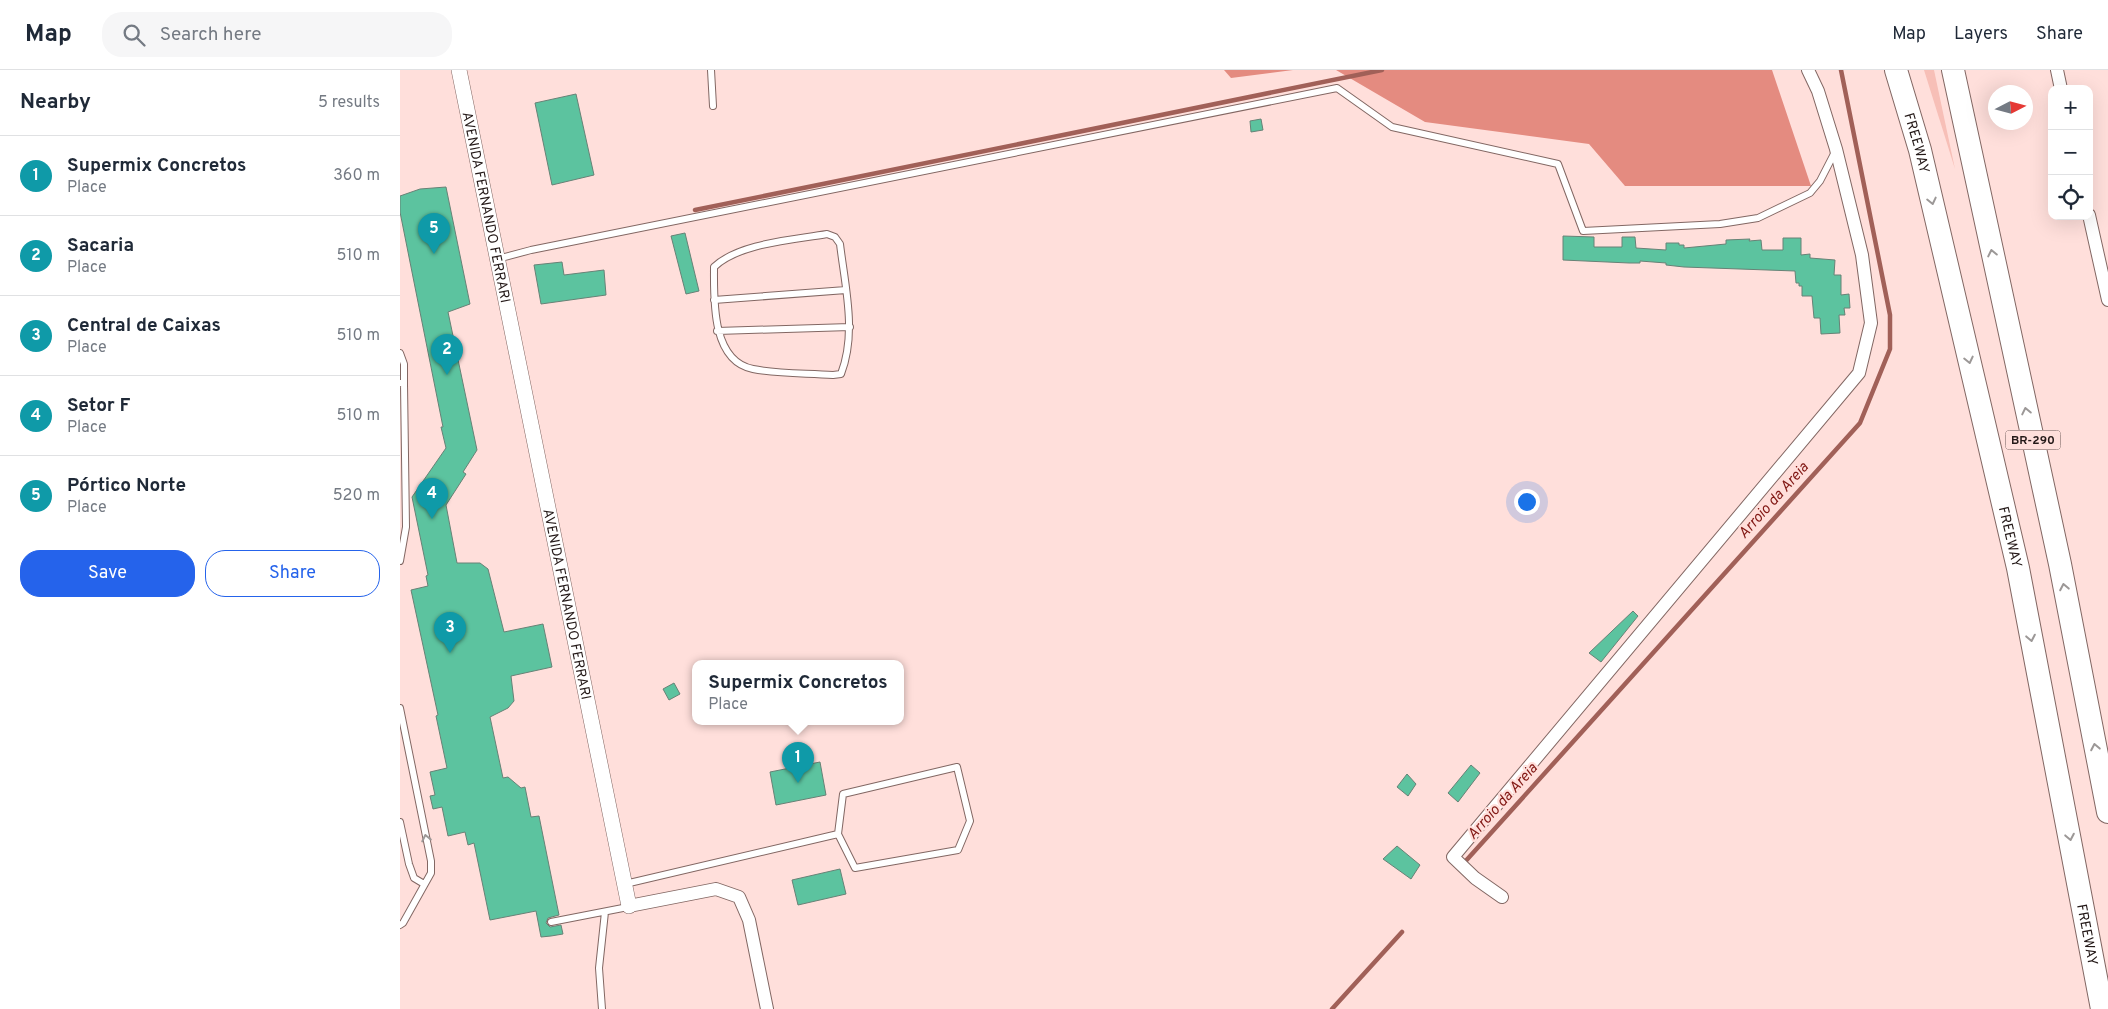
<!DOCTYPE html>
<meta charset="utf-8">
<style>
:root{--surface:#fff;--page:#f6f6f7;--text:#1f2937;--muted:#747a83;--line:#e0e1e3;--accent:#2563eb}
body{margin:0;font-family:Overpass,sans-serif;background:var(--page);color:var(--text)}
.controls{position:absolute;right:15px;top:15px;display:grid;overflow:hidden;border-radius:10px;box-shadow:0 5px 20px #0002}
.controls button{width:45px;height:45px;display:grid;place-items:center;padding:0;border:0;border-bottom:1px solid var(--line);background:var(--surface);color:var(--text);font:25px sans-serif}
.compass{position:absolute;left:1588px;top:15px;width:45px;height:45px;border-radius:50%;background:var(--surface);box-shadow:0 5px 20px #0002;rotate:84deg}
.you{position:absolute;left:1126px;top:431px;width:18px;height:18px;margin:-12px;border:4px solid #fff;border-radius:50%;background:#1a73e8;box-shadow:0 0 0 8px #1a73e833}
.badge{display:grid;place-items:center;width:32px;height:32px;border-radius:50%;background:var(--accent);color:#fff;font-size:16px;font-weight:700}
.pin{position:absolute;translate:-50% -41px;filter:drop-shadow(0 1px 2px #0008)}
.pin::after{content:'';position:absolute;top:26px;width:18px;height:15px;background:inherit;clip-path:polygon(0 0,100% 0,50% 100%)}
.popup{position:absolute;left:292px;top:590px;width:212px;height:65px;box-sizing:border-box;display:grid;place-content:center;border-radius:10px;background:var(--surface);filter:drop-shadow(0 1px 4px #0005);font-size:16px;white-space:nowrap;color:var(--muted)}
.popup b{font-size:19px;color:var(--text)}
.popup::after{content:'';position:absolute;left:50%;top:100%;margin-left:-10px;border:10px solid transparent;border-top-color:var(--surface)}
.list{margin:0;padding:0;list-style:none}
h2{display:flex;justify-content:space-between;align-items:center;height:65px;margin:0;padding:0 20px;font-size:21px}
h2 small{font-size:16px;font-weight:400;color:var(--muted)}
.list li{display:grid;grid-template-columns:32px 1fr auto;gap:15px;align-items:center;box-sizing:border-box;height:80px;padding:0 20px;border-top:1px solid var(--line)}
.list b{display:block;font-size:19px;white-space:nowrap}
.list p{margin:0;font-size:16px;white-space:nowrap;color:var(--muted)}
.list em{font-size:16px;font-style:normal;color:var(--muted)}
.actions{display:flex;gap:10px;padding:15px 20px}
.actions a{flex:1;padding:11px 0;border:1px solid var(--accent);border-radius:20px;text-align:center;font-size:18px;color:var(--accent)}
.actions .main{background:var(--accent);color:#fff}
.icon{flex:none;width:28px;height:28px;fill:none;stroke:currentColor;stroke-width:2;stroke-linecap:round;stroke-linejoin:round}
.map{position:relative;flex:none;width:1708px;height:939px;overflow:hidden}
header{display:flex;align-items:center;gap:30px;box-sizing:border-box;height:70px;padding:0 25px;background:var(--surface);border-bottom:1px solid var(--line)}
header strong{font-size:24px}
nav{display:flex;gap:28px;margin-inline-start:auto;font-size:18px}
.search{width:350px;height:45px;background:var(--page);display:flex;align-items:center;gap:12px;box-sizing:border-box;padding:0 18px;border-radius:20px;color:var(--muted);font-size:19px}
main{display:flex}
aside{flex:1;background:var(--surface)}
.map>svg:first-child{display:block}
</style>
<header>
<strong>Map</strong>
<div class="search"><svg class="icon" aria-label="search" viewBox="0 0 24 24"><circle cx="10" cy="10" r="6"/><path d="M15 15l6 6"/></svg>Search here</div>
<nav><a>Map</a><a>Layers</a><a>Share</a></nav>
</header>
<main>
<aside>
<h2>Nearby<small>5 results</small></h2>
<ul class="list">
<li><span class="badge" style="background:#0f9aa8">1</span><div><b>Supermix Concretos</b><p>Place</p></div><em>360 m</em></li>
<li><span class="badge" style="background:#0f9aa8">2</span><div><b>Sacaria</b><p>Place</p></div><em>510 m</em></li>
<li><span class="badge" style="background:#0f9aa8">3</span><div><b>Central de Caixas</b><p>Place</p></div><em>510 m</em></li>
<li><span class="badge" style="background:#0f9aa8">4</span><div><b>Setor F</b><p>Place</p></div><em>510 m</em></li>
<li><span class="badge" style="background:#0f9aa8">5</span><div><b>Pórtico Norte</b><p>Place</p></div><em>520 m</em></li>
</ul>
<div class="actions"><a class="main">Save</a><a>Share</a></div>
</aside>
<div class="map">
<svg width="1708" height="939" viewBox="0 0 1708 939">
<rect width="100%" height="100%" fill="#ffdfdb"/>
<path fill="#f7bfb7" d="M 1524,0 L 1534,0 L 1555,99 Z"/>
<path fill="#e48b80" d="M 824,0 L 893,0 L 831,8 Z
M 936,0 L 1372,0 L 1411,116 L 1225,116 L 1189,74 L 1025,52 Z"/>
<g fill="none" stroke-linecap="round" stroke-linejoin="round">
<path stroke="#a16058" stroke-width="4.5" d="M 295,140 L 982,0
M 1063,794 L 1460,353 L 1490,279 L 1490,245 L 1441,0
M 932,939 L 1002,862"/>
</g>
<path fill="#5cc39f" stroke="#678276" d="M 176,24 L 194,105 L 152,115 L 135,33 Z
M 861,49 L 863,60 L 851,62 L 850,51 Z
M 46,117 L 70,234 L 48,242 L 77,380 L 63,402 L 66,404 L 46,435 L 57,493 L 80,493 L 88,499 L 104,562 L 143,554 L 152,597 L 111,606 L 114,631 L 108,638 L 90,647 L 103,708 L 108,707 L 121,718 L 125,717 L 131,747 L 139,746 L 159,845 L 148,848 L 146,853 L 150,857 L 161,855 L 163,864 L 151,866 L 141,867 L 136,841 L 90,850 L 74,773 L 68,775 L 65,762 L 48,766 L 42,737 L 33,739 L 30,726 L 35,725 L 30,702 L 47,698 L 36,646 L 38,645 L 11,520 L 28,516 L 26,506 L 28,505 L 12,427 L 46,378 L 41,357 L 43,357 L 0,142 L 0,126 L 20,119 Z
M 285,163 L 299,221 L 286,224 L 271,166 Z
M 1163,166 L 1194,167 L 1194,177 L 1222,177 L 1222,167 L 1235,167 L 1236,178 L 1266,180 L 1266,173 L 1279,173 L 1279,175 L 1284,175 L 1284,178 L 1326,174 L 1326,170 L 1350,169 L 1349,171 L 1361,170 L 1362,180 L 1383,180 L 1383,168 L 1401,168 L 1401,185 L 1410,184 L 1410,188 L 1435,190 L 1434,205 L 1441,205 L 1441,225 L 1449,224 L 1450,238 L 1444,238 L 1445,245 L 1439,245 L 1440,263 L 1421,264 L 1420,248 L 1414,248 L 1412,226 L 1402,226 L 1402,216 L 1399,216 L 1399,213 L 1396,213 L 1395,201 L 1284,197 L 1266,195 L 1266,193 L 1240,191 L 1240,193 L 1229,193 L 1163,190 Z
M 162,192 L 164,205 L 204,200 L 206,225 L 141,234 L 134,195 Z
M 1233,541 L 1238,546 L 1201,592 L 1189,583 Z
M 274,613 L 280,624 L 269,630 L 263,619 Z
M 420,692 L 426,725 L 376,735 L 370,702 Z
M 1071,695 L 1080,703 L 1058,732 L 1048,723 Z
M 1007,704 L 1016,714 L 1008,726 L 997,717 Z
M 997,776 L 1020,795 L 1011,809 L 983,789 Z
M 440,799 L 446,824 L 398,835 L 392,810 Z"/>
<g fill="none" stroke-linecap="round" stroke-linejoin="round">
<g stroke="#826763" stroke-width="8">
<path id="service" d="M 311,0 L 313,36
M 427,164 L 435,167 L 440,174 C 445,216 457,263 441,304 L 433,305 C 407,303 378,304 353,299 C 311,291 314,228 314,197 C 339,173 393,170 427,164 Z
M 97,189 L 131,180 L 937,18 L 992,57 L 1158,94 L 1183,161 L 1320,154 L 1358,148 L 1410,123 L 1420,111 L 1436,80
M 314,230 L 446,220
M 317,261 L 450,257
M 0,283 L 4,294 L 4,314
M 0,313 L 4,314 L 6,457 L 0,491
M 0,638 L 31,791 L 31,803 L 3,853 L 0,855
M 557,697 L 570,751 L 558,780 L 455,798 L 438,764 L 443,724 Z
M 0,752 L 9,794 L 14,808 L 24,814
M 225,814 L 438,764
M 151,852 L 228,837
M 202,939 L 199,898 L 205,842"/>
</g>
<g stroke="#826763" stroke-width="14">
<path id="minor" d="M 1657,0 L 1661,19
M 1689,145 L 1708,230
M 1102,827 L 1075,808 L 1053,787 L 1459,303 L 1471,253 L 1462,185 L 1436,79 L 1418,21 L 1408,0
M 229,836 L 316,819 L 339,827 L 349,850 L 367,939"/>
</g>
<g stroke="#826763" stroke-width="16">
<g id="tertiary">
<path id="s1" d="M 59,0 L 229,836"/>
</g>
</g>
<g stroke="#826763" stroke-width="24">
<g id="motorway">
<path id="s2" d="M 1496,0 L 1520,80 L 1618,498 L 1702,939"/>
<path d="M 1553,0 L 1660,494 L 1708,742"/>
</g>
</g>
<use href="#service" stroke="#fff" stroke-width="6"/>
<use href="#minor" stroke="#fff" stroke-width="12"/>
<use href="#tertiary" stroke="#fff" stroke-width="15"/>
<use href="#motorway" stroke="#fff" stroke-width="22"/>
</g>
<defs><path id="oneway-chevron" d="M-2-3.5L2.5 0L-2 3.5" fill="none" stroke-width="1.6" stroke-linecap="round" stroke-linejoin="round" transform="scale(1.25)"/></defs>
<g stroke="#9c9897">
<use href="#oneway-chevron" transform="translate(1532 131) rotate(77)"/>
<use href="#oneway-chevron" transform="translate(1592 183) rotate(-102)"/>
<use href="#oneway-chevron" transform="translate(1569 290) rotate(77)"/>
<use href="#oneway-chevron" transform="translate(1626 341) rotate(-102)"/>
<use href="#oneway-chevron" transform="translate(1664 517) rotate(-101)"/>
<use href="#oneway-chevron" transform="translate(1631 568) rotate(79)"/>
<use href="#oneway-chevron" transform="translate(1695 677) rotate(-101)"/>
<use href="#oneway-chevron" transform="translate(1670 767) rotate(79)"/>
<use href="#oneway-chevron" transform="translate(26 768) rotate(-102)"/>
</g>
<g text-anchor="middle" stroke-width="4.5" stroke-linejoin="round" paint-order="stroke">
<rect fill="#ffdfdb" stroke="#665452" stroke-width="1" x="1605.5" y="360.5" width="55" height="19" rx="4"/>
<g font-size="12" font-weight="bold" fill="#241918">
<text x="1633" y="374">BR-290</text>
</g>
<g font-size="14" fill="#241918" stroke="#ffdfdb">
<text dy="5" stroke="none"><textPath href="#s2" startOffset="76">FREEWAY</textPath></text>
<text dy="5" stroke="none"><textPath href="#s1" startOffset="140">AVENIDA FERNANDO FERRARI</textPath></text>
<text dy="5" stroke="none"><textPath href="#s2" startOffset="481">FREEWAY</textPath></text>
<text dy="5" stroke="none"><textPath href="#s1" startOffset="545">AVENIDA FERNANDO FERRARI</textPath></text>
<text dy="5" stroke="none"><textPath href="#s2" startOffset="886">FREEWAY</textPath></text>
</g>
<g font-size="15" font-style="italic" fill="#821915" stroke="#ffdfdb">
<text transform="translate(1373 430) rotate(-48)" y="5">Arroio da Areia</text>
<text transform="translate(1102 731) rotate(-48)" y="5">Arroio da Areia</text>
</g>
</g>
</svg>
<div class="controls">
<button>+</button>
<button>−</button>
<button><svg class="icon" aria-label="locate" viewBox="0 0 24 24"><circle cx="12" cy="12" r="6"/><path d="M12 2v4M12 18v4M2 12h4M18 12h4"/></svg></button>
</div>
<svg class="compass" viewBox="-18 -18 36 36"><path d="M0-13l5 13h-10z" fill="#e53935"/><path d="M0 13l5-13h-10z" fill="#747a83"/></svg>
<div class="you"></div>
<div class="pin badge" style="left:398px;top:713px;background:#0f9aa8">1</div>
<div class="popup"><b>Supermix Concretos</b>Place</div>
<div class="pin badge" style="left:47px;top:305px;background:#0f9aa8">2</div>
<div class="pin badge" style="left:50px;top:583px;background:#0f9aa8">3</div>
<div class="pin badge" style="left:32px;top:449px;background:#0f9aa8">4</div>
<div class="pin badge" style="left:34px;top:184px;background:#0f9aa8">5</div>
</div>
</main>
